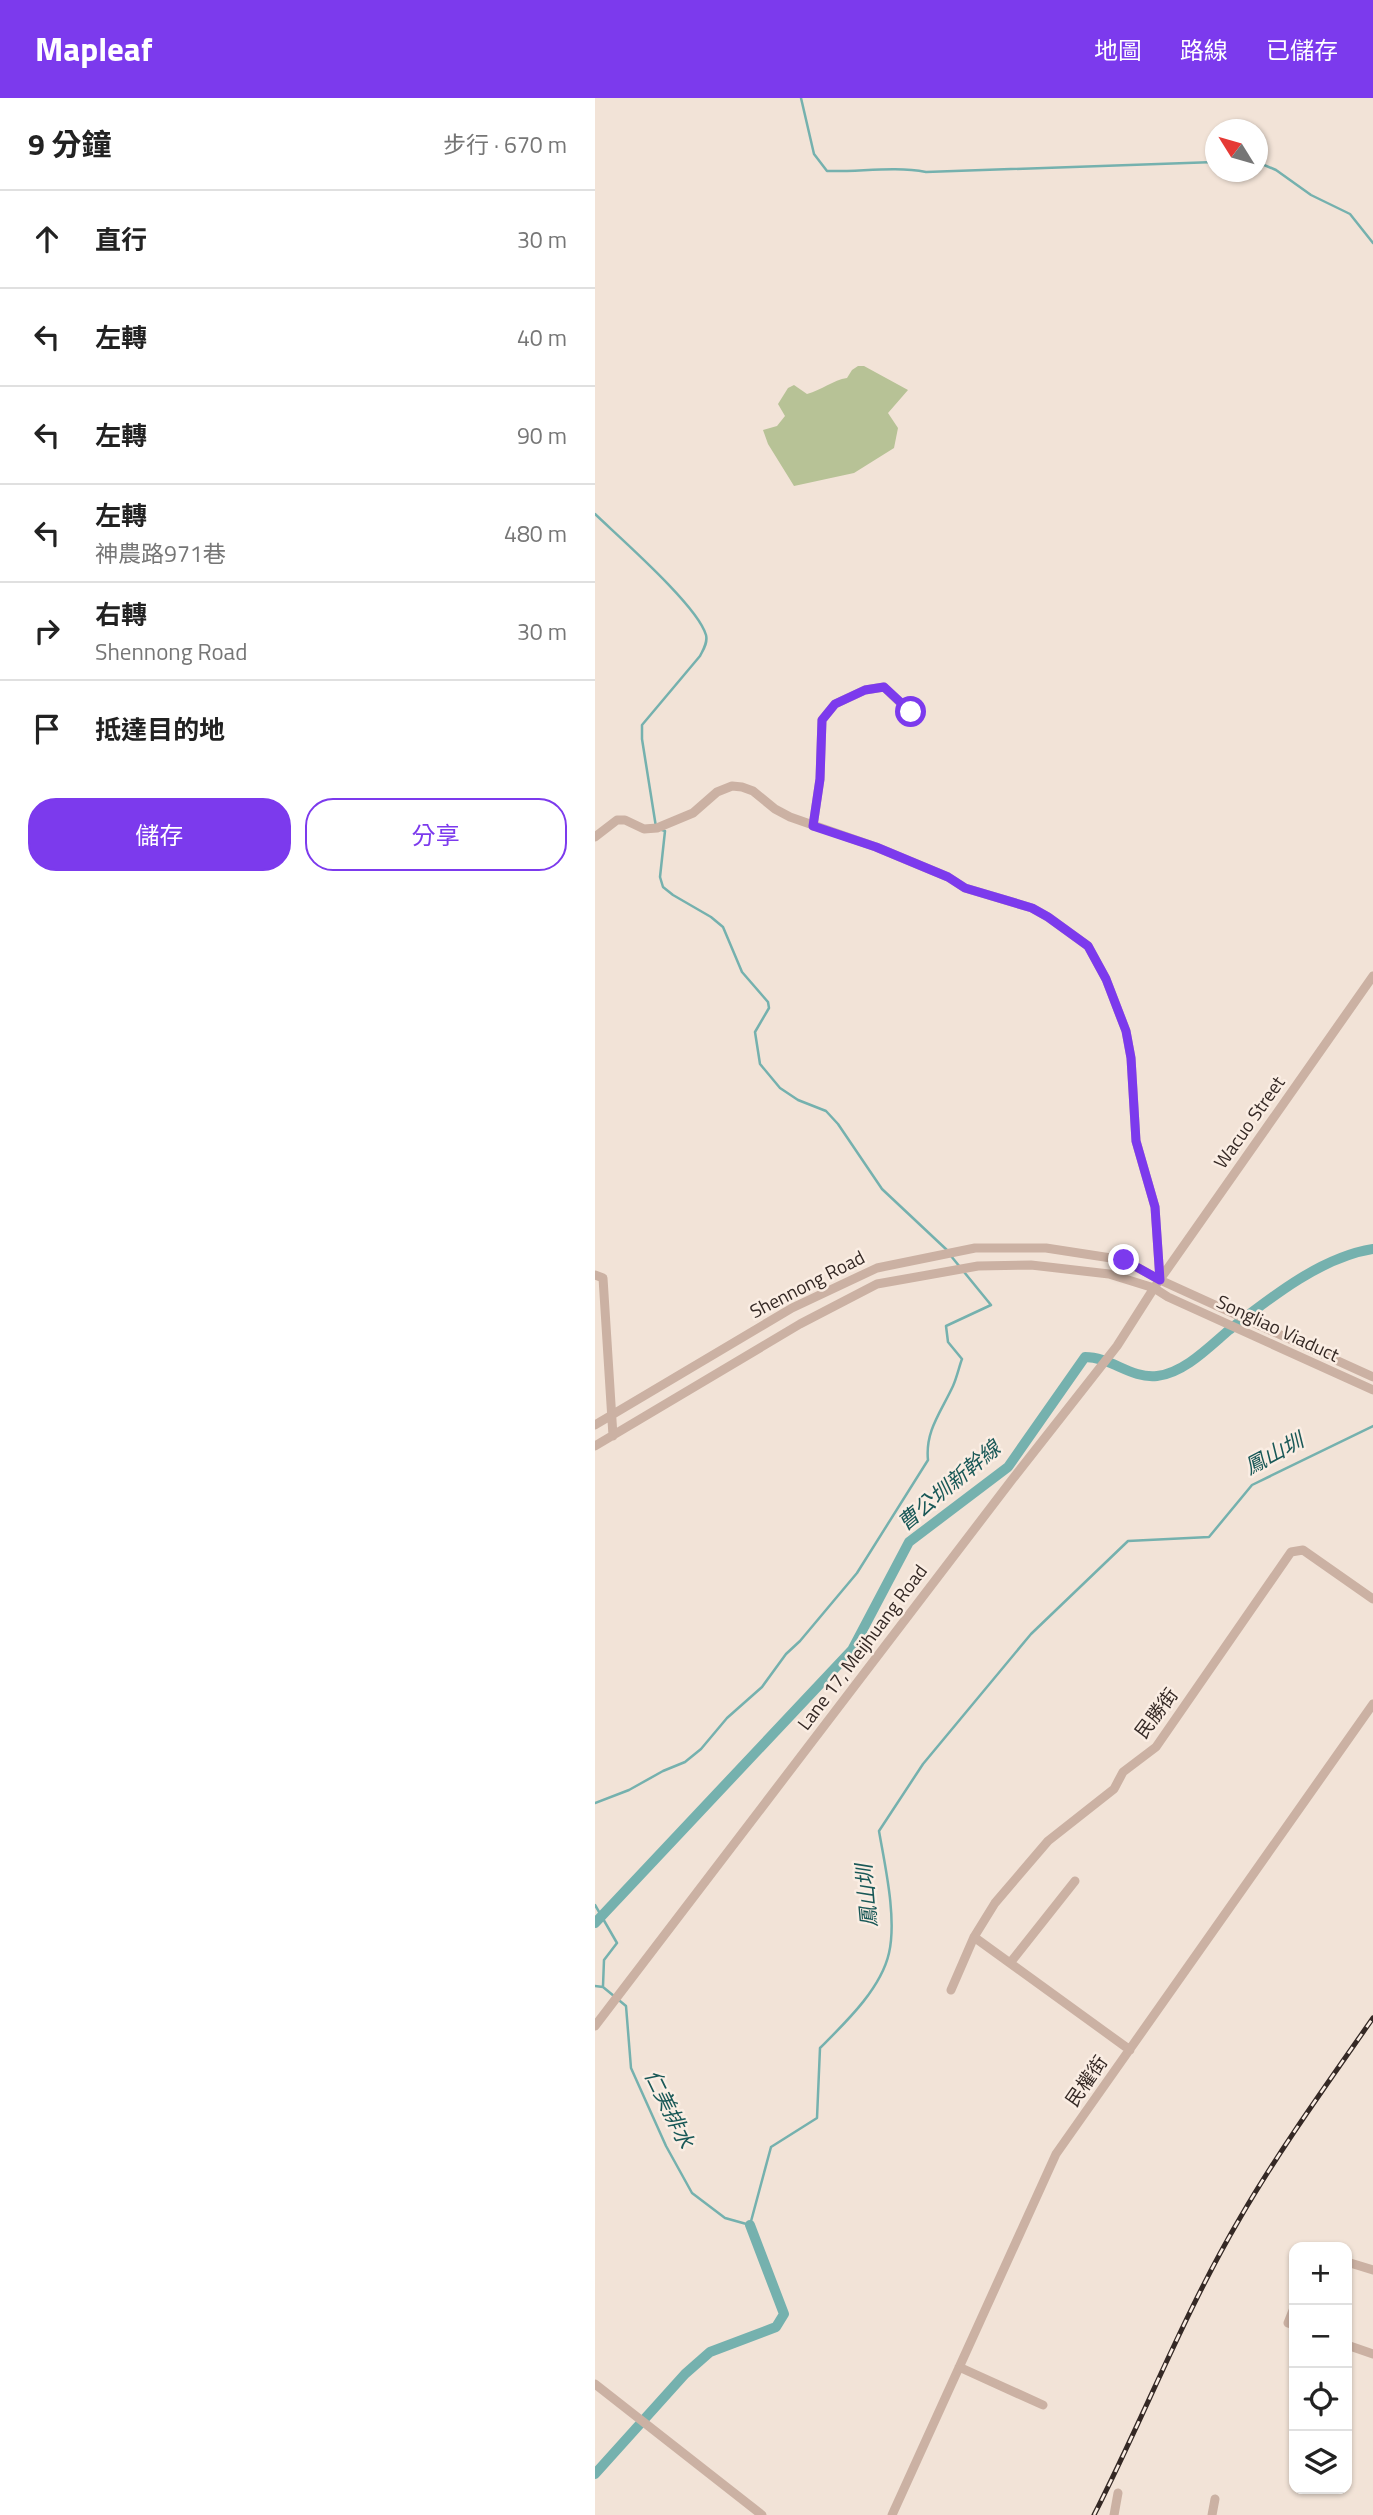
<!DOCTYPE html>
<html lang="zh-TW">
<meta charset="utf-8">
<style>
:root{--surface:#fff;--page:#f2f2f2;--text:#222;--muted:#767676;--line:#e0e0e0;--accent:#7c3aed}
body{margin:0;font-family:"Titillium Web","Noto Sans TC",sans-serif;background:var(--page);color:var(--text)}
.controls{position:absolute;right:21px;bottom:21px;display:grid;overflow:hidden;border-radius:14px;box-shadow:0 2px 5px #0004}
.controls button{width:63px;height:63px;display:grid;place-items:center;padding:0;border:0;border-bottom:2px solid var(--line);background:var(--surface);color:var(--text);font:35px sans-serif}
.compass{position:absolute;left:610px;top:21px;width:63px;height:63px;border-radius:50%;background:var(--surface);box-shadow:0 2px 5px #0004;rotate:307deg}
.stop{position:absolute;width:21px;height:21px;margin:-16px;border:5px solid #7c3aed;border-radius:50%;background:#fff}
.stop.end{background:#7c3aed;border-color:#fff;box-shadow:0 2px 7px #0008}
.list{margin:0;padding:0;list-style:none}
h2{display:flex;justify-content:space-between;align-items:center;height:91px;margin:0;padding:0 28px;font-size:30px}
h2 small{font-size:23px;font-weight:400;color:var(--muted)}
.list li{display:grid;grid-template-columns:46px 1fr auto;gap:21px;align-items:center;box-sizing:border-box;height:98px;padding:0 28px;border-top:2px solid var(--line)}
.list b{display:block;font-size:26px;white-space:nowrap}
.list p{margin:0;font-size:23px;white-space:nowrap;color:var(--muted)}
.list em{font-size:23px;font-style:normal;color:var(--muted)}
.actions{display:flex;gap:14px;padding:21px 28px}
.actions a{flex:1;padding:16px 0;border:2px solid var(--accent);border-radius:28px;text-align:center;font-size:24px;color:var(--accent)}
.actions .main{background:var(--accent);color:#fff}
.icon{flex:none;width:38px;height:38px;fill:none;stroke:currentColor;stroke-width:2;stroke-linecap:round;stroke-linejoin:round}
.map{position:relative;flex:none;width:778px;height:2417px;overflow:hidden}
header{display:flex;align-items:center;gap:42px;box-sizing:border-box;height:98px;padding:0 35px;background:var(--accent);color:#fff}
header strong{font-size:33px}
nav{display:flex;gap:38px;margin-inline-start:auto;font-size:24px}
main{display:flex}
aside{flex:1;background:var(--surface)}
.map>svg:first-child{display:block}
</style>
<header>
<strong>Mapleaf</strong>
<nav><a>地圖</a><a>路線</a><a>已儲存</a></nav>
</header>
<main>
<aside>
<h2>9 分鐘<small>步行 · 670 m</small></h2>
<ul class="list">
<li><svg class="icon" aria-label="ahead" viewBox="0 0 24 24"><path d="M12 20V5M6 11l6-6 6 6"/></svg><div><b>直行</b></div><em>30 m</em></li>
<li><svg class="icon" aria-label="left" viewBox="0 0 24 24"><path d="M17 20v-9H6M10 6l-5 5 5 5"/></svg><div><b>左轉</b></div><em>40 m</em></li>
<li><svg class="icon" aria-label="left" viewBox="0 0 24 24"><path d="M17 20v-9H6M10 6l-5 5 5 5"/></svg><div><b>左轉</b></div><em>90 m</em></li>
<li><svg class="icon" aria-label="left" viewBox="0 0 24 24"><path d="M17 20v-9H6M10 6l-5 5 5 5"/></svg><div><b>左轉</b><p>神農路971巷</p></div><em>480 m</em></li>
<li><svg class="icon" aria-label="right" viewBox="0 0 24 24"><path d="M7 20v-9h11M14 6l5 5-5 5"/></svg><div><b>右轉</b><p>Shennong Road</p></div><em>30 m</em></li>
<li><svg class="icon" aria-label="arrive" viewBox="0 0 24 24"><path d="M6 21V4h12l-3 4 3 4H6"/></svg><div><b>抵達目的地</b></div></li>
</ul>
<div class="actions"><a class="main">儲存</a><a>分享</a></div>
</aside>
<div class="map">
<svg width="778" height="2417" viewBox="0 0 778 2417">
<rect width="100%" height="100%" fill="#f2e3d7"/>
<path fill="#b7c296" d="M 263,268 L 269,268 L 313,292 L 293,315 L 303,330 L 299,350 L 259,375 L 199,388 L 173,346 L 168,332 L 182,328 L 190,318 L 183,306 L 193,290 L 199,287 L 212,296 C 227,292 238,282 252,280 L 257,272 Z"/>
<g fill="none" stroke-linecap="round" stroke-linejoin="round">
<path stroke="#75b1ae" stroke-width="2.5" d="M 206,0 L 219,56 L 232,73 C 265,74 299,68 331,74 L 620,64
M 662,64 L 681,72 L 716,97 L 755,116 L 778,145
M 0,416 C 25,440 103,508 111,537 C 113,545 108,552 105,558 L 47,627 L 47,641 L 61,729
M 67,732 L 70,733 L 65,779 L 68,789 L 78,797 L 116,819 L 128,829 L 147,874 L 173,904 L 174,910 L 160,934 L 165,966 L 185,990 L 203,1002 L 231,1013 L 243,1026 L 287,1091 L 353,1153
M 0,1705 L 34,1692 L 68,1673 L 90,1664 L 106,1651 L 132,1620 L 167,1589 L 191,1556 L 205,1543 L 262,1475 L 333,1362 C 330,1333 346,1314 358,1288 C 362,1279 364,1269 367,1261 L 353,1244 L 351,1228 L 396,1207 L 356,1158
M 0,1807 L 22,1845 L 9,1862 L 8,1888
M 0,1888 L 8,1889 L 31,1908 L 36,1970 L 71,2048 L 97,2095 L 130,2120 L 155,2127 L 176,2049 L 222,2020 L 225,1950 C 250,1925 286,1891 294,1855 C 302,1820 290,1768 284,1733 L 328,1666 L 436,1536 L 533,1443 L 614,1439 L 657,1387 L 778,1328"/>
<path stroke="#75b1ae" stroke-width="10" d="M 0,1825 L 257,1552 L 314,1444 L 413,1369 L 490,1259 C 516,1259 536,1281 562,1278 C 589,1275 614,1249 634,1232 C 675,1200 726,1159 778,1151
M 0,2376 L 90,2276 L 115,2254 L 181,2229 L 189,2216 L 155,2127"/>
<path stroke="#cbb1a3" stroke-width="9" d="M 218,728 L 225,681 L 227,622 L 240,606 L 270,592 L 289,589 L 315,614
M 0,739 L 22,722 L 30,722 L 49,731 L 62,730 L 98,715 L 122,694 L 137,688 L 147,689 L 158,693 L 180,711 L 195,719 L 281,749 L 353,779 L 370,790 L 437,810 L 453,819 L 493,848 L 511,881 L 531,933 L 536,960 L 541,1043 L 560,1109 L 565,1182
M 0,1177 L 8,1180 L 18,1338
M 0,1327 L 197,1210 L 282,1170 L 380,1150 L 451,1150 L 529,1162 L 565,1182 L 778,1279
M 0,1348 L 205,1226 L 282,1186 L 383,1168 L 436,1167 L 514,1176 L 559,1190 L 573,1199 L 778,1292
M 379,1839 L 535,1952
M 415,1865 L 480,1783
M 356,1892 L 379,1839 L 400,1805 L 453,1743 L 519,1691 L 528,1674 L 561,1649 L 696,1454 L 708,1452 L 778,1501
M 0,1928 L 416,1383 L 522,1248 L 559,1190 L 778,878
M 752,2164 L 778,2172
M 699,2210 L 693,2225 L 699,2227
M 752,2247 L 778,2256
M 364,2269 L 448,2307
M 0,2286 L 167,2417
M 297,2417 L 461,2056 L 778,1606
M 519,2417 L 523,2395
M 617,2417 L 620,2401"/>
<g stroke="#352925" stroke-width="5">
<path id="rail" d="M 499,2417 C 549,2319 589,2215 645,2120 C 685,2051 732,1986 778,1920"/>
</g>
<use href="#rail" stroke="#faede3" stroke-width="2.5" stroke-dasharray="8" stroke-linecap="butt"/>
</g>
<g fill="none" stroke-linecap="round" stroke-linejoin="round">
<path stroke="#7c3aed" stroke-width="9" d="M 316,614 L 289,589 L 270,592 L 240,606 L 227,622 L 225,681 L 218,728 L 281,749 L 353,779 L 370,790 L 437,810 L 453,819 L 493,848 L 511,881 L 531,933 L 536,960 L 541,1043 L 560,1109 L 565,1182 L 529,1162"/>
</g>
<g text-anchor="middle" stroke-width="5" stroke-linejoin="round" paint-order="stroke">
<g font-size="19" fill="#352925" stroke="#faede3">
<text transform="translate(654 1024) rotate(-55)" y="7">Wacuo Street</text>
<text transform="translate(212 1186) rotate(-27)" y="7">Shennong Road</text>
<text transform="translate(683 1230) rotate(25)" y="7">Songliao Viaduct</text>
<text transform="translate(267 1549) rotate(-53)" y="7">Lane 17, Meijhuang Road</text>
<text transform="translate(561 1615) rotate(-53)" y="7">民勝街</text>
<text transform="translate(491 1983) rotate(-55)" y="7">民權街</text>
</g>
<g font-size="21" font-style="italic" fill="#195857" stroke="#faede3">
<text transform="translate(679 1356) rotate(-28)" y="7">鳳山圳</text>
<text transform="translate(354 1388) rotate(-40)" y="7">曹公圳新幹線</text>
<text transform="translate(272 1798) rotate(-95)" y="7">鳳山圳</text>
<text transform="translate(74 2011) rotate(64)" y="7">仁美排水</text>
</g>
</g>
</svg>
<div class="controls">
<button>+</button>
<button>−</button>
<button><svg class="icon" aria-label="locate" viewBox="0 0 24 24"><circle cx="12" cy="12" r="6"/><path d="M12 2v4M12 18v4M2 12h4M18 12h4"/></svg></button>
<button><svg class="icon" aria-label="layers" viewBox="0 0 24 24"><path d="M12 4l9 5-9 5-9-5zM3 14l9 5 9-5"/></svg></button>
</div>
<svg class="compass" viewBox="-18 -18 36 36"><path d="M0-13l5 13h-10z" fill="#e53935"/><path d="M0 13l5-13h-10z" fill="#767676"/></svg>
<div class="stop" style="left:316px;top:614px"></div>
<div class="stop end" style="left:529px;top:1162px"></div>
</div>
</main>
